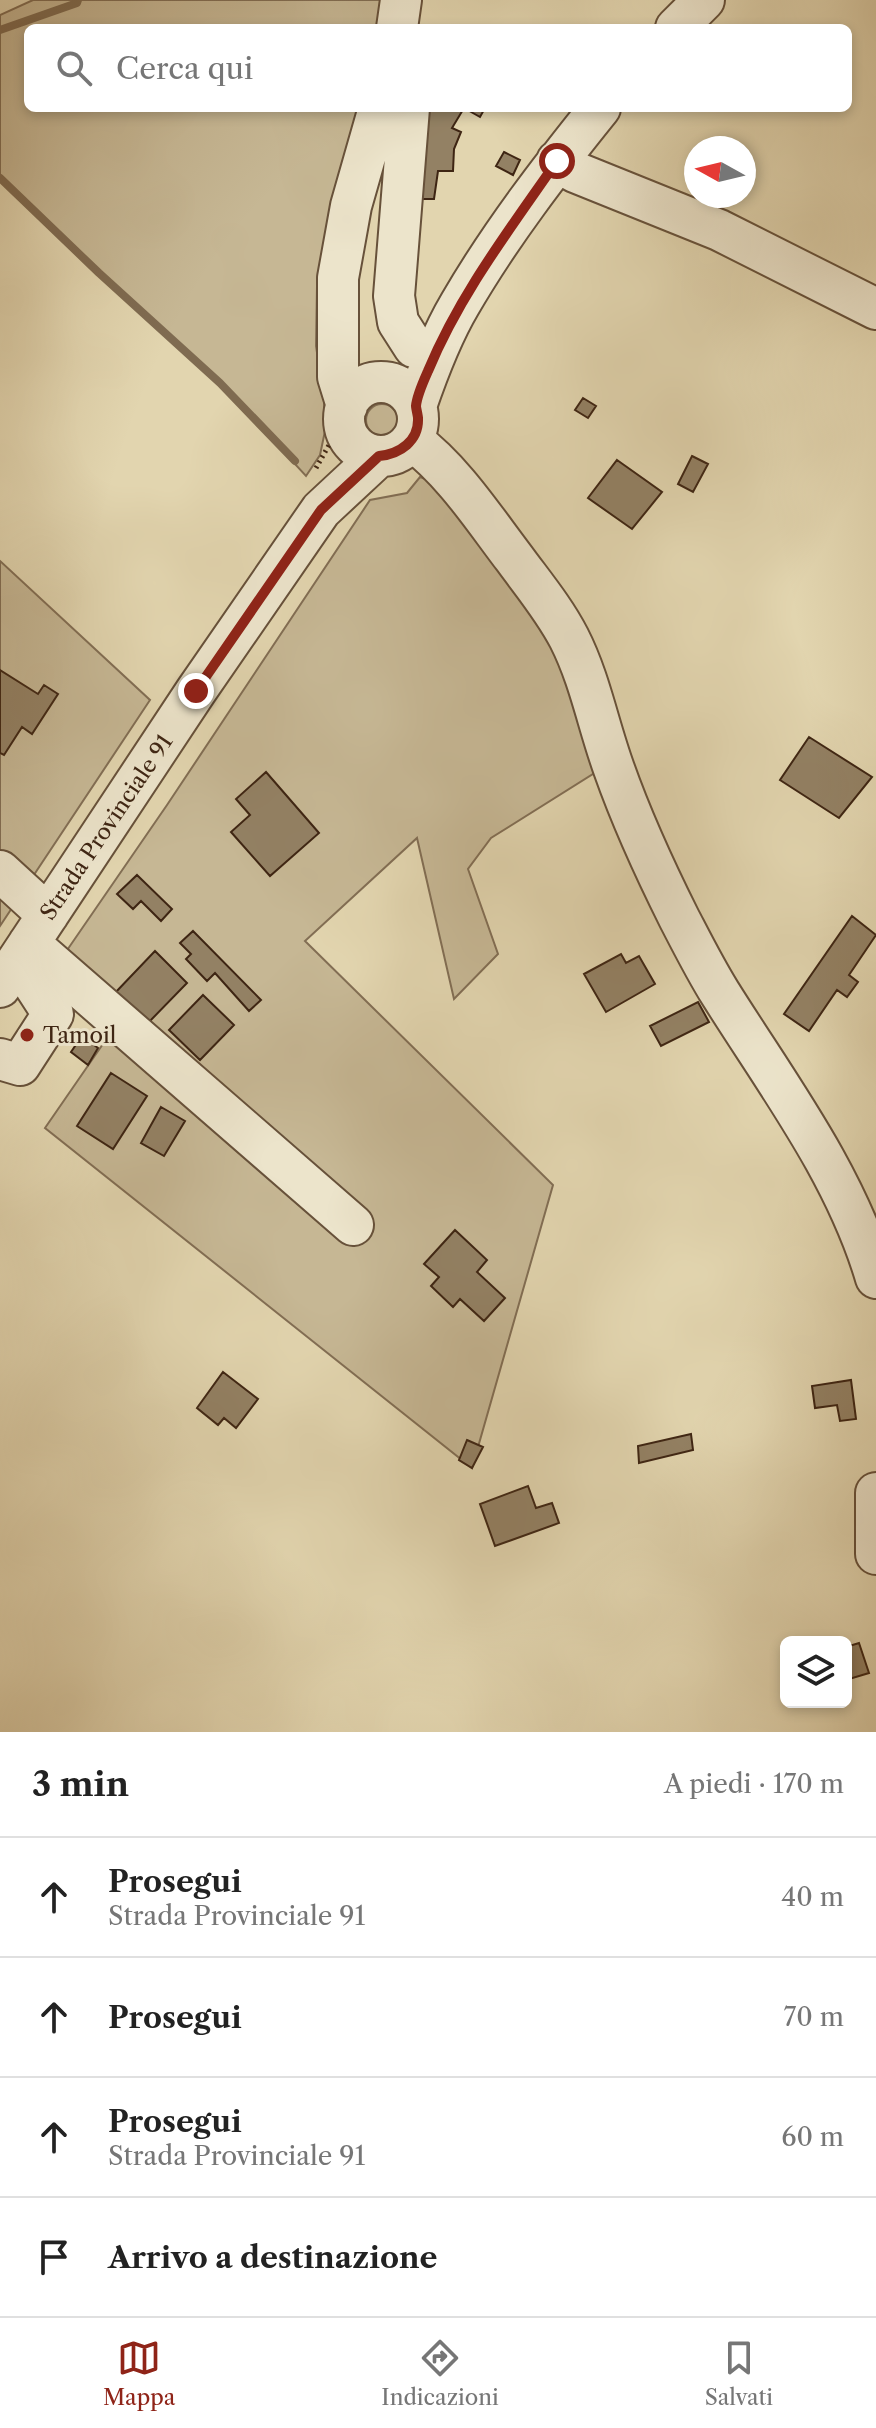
<!DOCTYPE html>
<html lang="it">
<meta charset="utf-8">
<style>
:root{--surface:#fff;--page:#f6f6f6;--text:#222;--muted:#767676;--line:#e0e0e0;--accent:#8f2418}
body{margin:0;font-family:"Libre Caslon Text",serif;background:var(--page);color:var(--text)}
.controls{position:absolute;right:24px;bottom:24px;display:grid;overflow:hidden;border-radius:12px;box-shadow:0 4px 12px #0003}
.controls button{width:72px;height:72px;display:grid;place-items:center;padding:0;border:0;border-bottom:2px solid var(--line);background:var(--surface);color:var(--text);font:40px sans-serif}
.compass{position:absolute;left:684px;top:136px;width:72px;height:72px;border-radius:50%;background:var(--surface);box-shadow:0 4px 12px #0003;rotate:278deg}
.stop{position:absolute;width:24px;height:24px;margin:-18px;border:6px solid #8f2418;border-radius:50%;background:#fff}
.stop.end{background:#8f2418;border-color:#fff;box-shadow:0 2px 8px #0008}
.list{margin:0;padding:0;list-style:none}
h2{display:flex;justify-content:space-between;align-items:center;height:104px;margin:0;padding:0 32px;font-size:34px}
h2 small{font-size:26px;font-weight:400;color:var(--muted)}
.list li{display:grid;grid-template-columns:52px 1fr auto;gap:24px;align-items:center;box-sizing:border-box;height:120px;padding:0 32px;border-top:2px solid var(--line)}
.list b{display:block;font-size:30px;white-space:nowrap}
.list p{margin:0;font-size:26px;white-space:nowrap;color:var(--muted)}
.list em{font-size:26px;font-style:normal;color:var(--muted)}
.icon{flex:none;width:44px;height:44px;fill:none;stroke:currentColor;stroke-width:2;stroke-linecap:round;stroke-linejoin:round}
.map{position:relative;flex:none;width:876px;height:1732px;overflow:hidden}
.search{position:absolute;background:var(--surface);box-shadow:0 4px 12px #0003;left:24px;right:24px;top:24px;height:88px;display:flex;align-items:center;gap:20px;box-sizing:border-box;padding:0 28px;border-radius:12px;color:var(--muted);font-size:30px}
.sheet{height:584px;background:var(--surface)}
nav{display:flex;justify-content:space-around;align-items:center;box-sizing:border-box;height:112px;border-top:2px solid var(--line);background:var(--surface);font-size:22px;color:var(--muted)}
nav a{display:grid;justify-items:center;gap:4px}
nav .on{color:var(--accent)}
.map>svg:first-child{display:block}
</style>
<div class="map">
<svg width="876" height="1732" viewBox="0 0 876 1732">
<rect width="100%" height="100%" fill="#e2d5af"/>
<filter id="stains"><feTurbulence type="fractalNoise" baseFrequency=".0025" numOctaves="4"/><feColorMatrix values="0 0 0 0 .2 0 0 0 0 .09 0 0 0 0 .02 0 0 0 .5 -.17"/></filter>
<radialGradient id="worn" r=".72"><stop offset=".6" stop-color="#630" stop-opacity="0"/><stop offset="1" stop-color="#630" stop-opacity=".3"/></radialGradient>
<path fill="#c6b794" stroke="#826e54" stroke-width="2" d="M 33,0 L 383,0 L 379,28 L 28,28 L 28,108 L 362,108 L 327,228 L 317,286 L 316,346 L 324,400 L 325,431 L 320,455 L 306,476 L 220,383 L 99,273 L 0,178 L 0,15 Z
M366 420a16 16 0 1 1 32 0a16 16 0 1 1-32 0Z
M 420,477 L 439,484 L 556,645 L 596,772 L 491,838 L 468,869 L 498,954 L 454,999 L 417,838 L 305,941 L 553,1185 L 472,1468 L 45,1128 L 114,1028 L 52,972 L 167,805 L 370,500 L 407,493 Z
M 0,561 L 150,700 L 0,926 Z"/>
<g fill="none" stroke-linecap="round" stroke-linejoin="round">
<path stroke="#7f6b51" stroke-width="8" d="M 0,30 L 77,3 L 78,0
M 0,178 L 99,273 L 220,383 L 295,461"/>
</g>
<path fill="#938164" stroke="#3e2513" stroke-width="2" d="M 424,108 L 485,108 L 480,117 L 464,108 L 452,128 L 461,132 L 454,149 L 453,171 L 438,171 L 434,199 L 416,199 Z
M 504,152 L 520,160 L 513,175 L 496,166 Z
M 583,398 L 596,406 L 588,418 L 575,410 Z
M 692,456 L 708,464 L 693,492 L 678,484 Z
M 617,460 L 662,492 L 632,529 L 588,498 Z
M 0,670 L 38,694 L 44,685 L 58,694 L 32,734 L 22,727 L 4,755 L 0,753 Z
M 809,737 L 872,777 L 839,818 L 780,780 Z
M 266,772 L 319,833 L 270,876 L 231,832 L 250,815 L 236,799 Z
M 137,875 L 172,909 L 161,921 L 141,901 L 133,909 L 117,894 Z
M 852,916 L 876,935 L 849,975 L 858,982 L 847,997 L 837,990 L 809,1031 L 784,1014 Z
M 193,931 L 261,1000 L 249,1011 L 215,973 L 207,981 L 186,959 L 191,954 L 180,943 Z
M 155,951 L 187,983 L 147,1024 L 114,994 Z
M 621,954 L 626,963 L 639,956 L 655,984 L 606,1012 L 584,974 Z
M 203,995 L 234,1025 L 200,1060 L 169,1030 Z
M 698,1002 L 709,1022 L 661,1046 L 650,1026 Z
M 82,1036 L 98,1048 L 88,1065 L 71,1052 Z
M 111,1073 L 147,1096 L 113,1149 L 77,1126 Z
M 161,1107 L 185,1121 L 164,1156 L 141,1143 Z
M 455,1230 L 487,1260 L 477,1272 L 505,1298 L 484,1321 L 460,1299 L 453,1307 L 431,1286 L 439,1277 L 424,1264 Z
M 223,1372 L 258,1399 L 236,1428 L 224,1418 L 218,1425 L 197,1408 Z
M 851,1380 L 856,1419 L 840,1421 L 837,1405 L 815,1408 L 812,1386 Z
M 691,1434 L 693,1450 L 639,1463 L 638,1446 Z
M 467,1440 L 483,1447 L 472,1468 L 459,1460 Z
M 528,1486 L 536,1508 L 552,1503 L 559,1523 L 495,1546 L 480,1504 Z
M 859,1643 L 869,1673 L 846,1680 L 846,1647 Z"/>
<g fill="none" stroke-linecap="round" stroke-linejoin="round">
<g stroke="#67513a" stroke-width="44">
<path id="minor" d="M 397,28 L 401,0
M 676,28 L 704,0
M 409,108 L 394,296 L 398,322 L 414,347
M 557,161 L 575,172 L 719,230 L 876,309
M344 419a37 37 0 1 1 74 0a37 37 0 1 1-74 0Z
M 347,406 L 338,377 L 338,278 L 351,206 L 379,108
M 416,406 C 428,371 441,336 460,304 C 500,235 550,170 600,108
M 412,440 C 454,472 482,516 514,558 C 533,584 554,609 569,638 C 590,679 598,725 614,769 C 632,820 655,870 679,918 C 692,943 705,969 720,993 C 777,1084 845,1173 876,1278
M 0,871 L 48,915
M 29,943 L 353,1225
M 0,987 L 196,691 L 321,510 L 379,456
M 0,1059 L 20,1065 L 53,1014 L 18,960
M 876,1493 L 876,1554"/>
</g>
<path stroke="#3e2513" stroke-width="5" stroke-dasharray="2 4" stroke-linecap="butt" d="M 316,468 L 333,438"/>
<use href="#minor" stroke="#ece4cb" stroke-width="40"/>
</g>
<g fill="none" stroke-linecap="round" stroke-linejoin="round">
<path stroke="#8f2418" stroke-width="10" d="M 196,691 L 321,510 L 379,456 C 400,454 419,441 418,418 C 418,416 416,408 416,406 C 417,395 424,380 428,371 C 460,294 510,229 557,161"/>
</g>
<circle fill="#8f2418" stroke="#ece4cb" stroke-width="3" cx="27" cy="1035" r="8"/>
<g text-anchor="middle" stroke-width="6" stroke-linejoin="round" paint-order="stroke">
<g font-size="22" fill="#3e2513" stroke="#ece4cb">
<text transform="translate(106 827) rotate(-56)" y="8">Strada Provinciale 91</text>
</g>
<g font-size="22" fill="#3e2513" stroke="#ece4cb" text-anchor="start">
<text x="43" y="1043">Tamoil</text>
</g>
</g>
<rect width="100%" height="100%" filter="url(#stains)"/>
<rect width="100%" height="100%" fill="url(#worn)"/>
</svg>
<div class="controls">
<button><svg class="icon" aria-label="layers" viewBox="0 0 24 24"><path d="M12 4l9 5-9 5-9-5zM3 14l9 5 9-5"/></svg></button>
</div>
<svg class="compass" viewBox="-18 -18 36 36"><path d="M0-13l5 13h-10z" fill="#e53935"/><path d="M0 13l5-13h-10z" fill="#767676"/></svg>
<div class="stop" style="left:557px;top:161px"></div>
<div class="stop end" style="left:196px;top:691px"></div>
<div class="search"><svg class="icon" aria-label="search" viewBox="0 0 24 24"><circle cx="10" cy="10" r="6"/><path d="M15 15l6 6"/></svg>Cerca qui</div>
</div>
<section class="sheet">
<h2>3 min<small>A piedi · 170 m</small></h2>
<ul class="list">
<li><svg class="icon" aria-label="ahead" viewBox="0 0 24 24"><path d="M12 20V5M6 11l6-6 6 6"/></svg><div><b>Prosegui</b><p>Strada Provinciale 91</p></div><em>40 m</em></li>
<li><svg class="icon" aria-label="ahead" viewBox="0 0 24 24"><path d="M12 20V5M6 11l6-6 6 6"/></svg><div><b>Prosegui</b></div><em>70 m</em></li>
<li><svg class="icon" aria-label="ahead" viewBox="0 0 24 24"><path d="M12 20V5M6 11l6-6 6 6"/></svg><div><b>Prosegui</b><p>Strada Provinciale 91</p></div><em>60 m</em></li>
<li><svg class="icon" aria-label="arrive" viewBox="0 0 24 24"><path d="M6 21V4h12l-3 4 3 4H6"/></svg><div><b>Arrivo a destinazione</b></div></li>
</ul>
</section>
<nav>
<a class="on"><svg class="icon" aria-label="map" viewBox="0 0 24 24"><path d="M3 6l6-2 6 2 6-2v14l-6 2-6-2-6 2zM9 4v14M15 6v14"/></svg>Mappa</a>
<a><svg class="icon" aria-label="directions" viewBox="0 0 24 24"><path d="M12 3l9 9-9 9-9-9zM9 14v-3h6M13 9l2 2-2 2"/></svg>Indicazioni</a>
<a><svg class="icon" aria-label="saved" viewBox="0 0 24 24"><path d="M7 4h10v16l-5-4-5 4z"/></svg>Salvati</a>
</nav>
